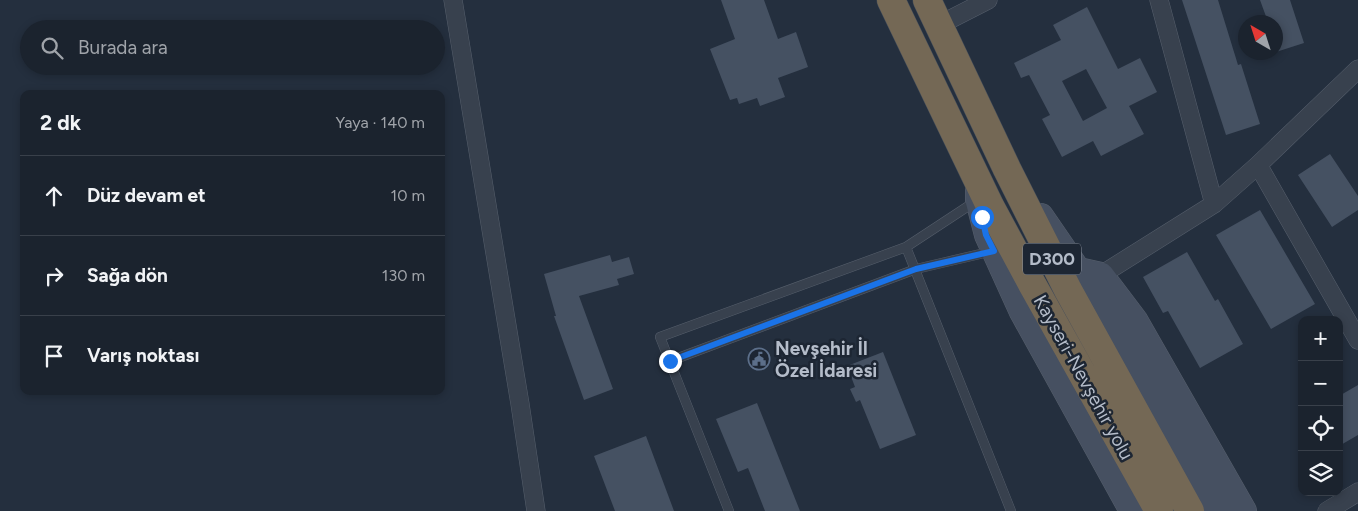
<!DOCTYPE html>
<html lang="tr">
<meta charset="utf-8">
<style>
:root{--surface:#1b232e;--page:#282f3a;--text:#f1f3f6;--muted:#a0a4aa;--line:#39404a}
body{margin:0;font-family:Figtree,sans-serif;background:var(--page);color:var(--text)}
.controls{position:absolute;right:15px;bottom:15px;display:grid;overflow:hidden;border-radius:10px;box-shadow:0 2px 8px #0003}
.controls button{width:45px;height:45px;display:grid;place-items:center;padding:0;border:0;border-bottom:1px solid var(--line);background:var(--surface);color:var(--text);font:25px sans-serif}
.compass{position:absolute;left:1238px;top:15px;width:45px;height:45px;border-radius:50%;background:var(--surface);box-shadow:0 2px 8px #0003;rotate:321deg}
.stop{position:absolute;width:15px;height:15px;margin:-11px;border:4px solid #1a73e8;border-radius:50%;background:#fff}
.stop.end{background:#1a73e8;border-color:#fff;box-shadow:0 1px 5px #0008}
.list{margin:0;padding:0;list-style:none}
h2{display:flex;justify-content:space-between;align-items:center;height:65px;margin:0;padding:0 20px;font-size:21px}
h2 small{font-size:16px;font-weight:400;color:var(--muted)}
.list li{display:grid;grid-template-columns:32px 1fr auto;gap:15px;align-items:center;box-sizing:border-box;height:80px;padding:0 20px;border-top:1px solid var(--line)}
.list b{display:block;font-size:19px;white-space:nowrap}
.list em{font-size:16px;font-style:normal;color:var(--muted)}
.icon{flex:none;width:28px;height:28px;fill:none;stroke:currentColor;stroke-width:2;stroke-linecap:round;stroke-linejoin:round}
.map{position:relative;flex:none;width:1358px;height:511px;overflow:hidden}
.search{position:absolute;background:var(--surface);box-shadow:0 2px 8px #0003;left:20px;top:20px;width:425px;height:55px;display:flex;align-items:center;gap:12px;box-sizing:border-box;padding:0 18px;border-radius:28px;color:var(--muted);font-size:19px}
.panel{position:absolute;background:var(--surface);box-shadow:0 2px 8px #0003;left:20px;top:90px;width:425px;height:305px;border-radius:10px}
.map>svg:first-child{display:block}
</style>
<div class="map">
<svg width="1358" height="511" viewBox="0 0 1358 511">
<rect width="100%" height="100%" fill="#242f3e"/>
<path fill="#455162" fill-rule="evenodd" d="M 721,0 L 764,0 L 778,39 L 796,32 L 808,67 L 778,78 L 785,97 L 760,106 L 757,98 L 739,104 L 737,98 L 730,100 L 710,49 L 735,39 Z
M 1182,0 L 1218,0 L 1238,65 L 1241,64 L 1260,124 L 1226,135 Z
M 1260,0 L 1290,0 L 1304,43 L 1276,52 L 1276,22 L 1268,22 Z
M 1087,7 L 1118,69 L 1140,58 L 1157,92 L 1129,106 L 1144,134 L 1101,156 L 1093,141 L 1062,157 L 1042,119 L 1050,115 L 1029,75 L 1021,78 L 1014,63 L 1061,40 L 1053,25 ZM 1086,69 L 1107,108 L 1083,121 L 1062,81 Z
M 1330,154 L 1358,196 L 1358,210 L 1332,227 L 1298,175 Z
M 1260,210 L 1315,304 L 1271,329 L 1216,235 Z
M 1187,252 L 1215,301 L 1218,299 L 1243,344 L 1200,368 L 1168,311 L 1163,313 L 1143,277 Z
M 610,255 L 612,262 L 629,257 L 634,274 L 617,279 L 619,285 L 579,296 L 613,389 L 584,400 L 554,316 L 556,316 L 544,274 Z
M 883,352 L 916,435 L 880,449 L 860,400 L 856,402 L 850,389 L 855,387 L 847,366 Z
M 1358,385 L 1358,435 L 1339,446 L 1339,396 Z
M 757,403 L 800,511 L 765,511 L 748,468 L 738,472 L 716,419 Z
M 646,436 L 674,511 L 615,511 L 594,456 Z"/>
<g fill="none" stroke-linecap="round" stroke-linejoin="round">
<g stroke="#565f6c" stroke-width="10">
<path id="lane" d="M 906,247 L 1011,511
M 670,361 L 916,269 L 993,251
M 729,511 L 660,337 L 906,247 L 976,201"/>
</g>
<g stroke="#565f6c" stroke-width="19">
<path id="street" d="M 453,0 L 520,404 L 536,511
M 1159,0 L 1214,204
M 939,25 L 988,0
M 1258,165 L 1358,340
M 1101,275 L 1214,204 L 1258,165 L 1358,69
M 1327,511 L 1358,492"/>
</g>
<g stroke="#565f6c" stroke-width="26">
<path id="secondary" d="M 978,190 L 978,200 L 987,235 L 1022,312 L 1132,511
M 1041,216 L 1078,270 L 1123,340 L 1219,511
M 1083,271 L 1101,275 L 1135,320 L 1244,511"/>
</g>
<g stroke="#434c59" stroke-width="29">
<path id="highway" d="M 891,0 L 990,206 L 1032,284 L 1159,511
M 927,0 L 1007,169 L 1068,290 L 1190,511"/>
</g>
<use href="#lane" stroke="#38414e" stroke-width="9"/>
<use href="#street" stroke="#38414e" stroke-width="18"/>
<use href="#secondary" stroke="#465061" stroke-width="25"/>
<use href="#highway" stroke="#746855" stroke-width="28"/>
</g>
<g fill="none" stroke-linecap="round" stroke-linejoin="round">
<path stroke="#1a73e8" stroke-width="6" d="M 670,361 L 916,269 L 994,251 L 986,235 L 982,217"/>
</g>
<defs>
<g id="civic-ring" transform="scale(1.125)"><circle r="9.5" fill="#1d2633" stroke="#5c6f8a" stroke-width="1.5"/><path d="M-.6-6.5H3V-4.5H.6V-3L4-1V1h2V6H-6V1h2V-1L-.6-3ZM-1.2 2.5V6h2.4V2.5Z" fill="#5c6f8a"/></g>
</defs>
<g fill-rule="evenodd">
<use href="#civic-ring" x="759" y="359"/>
</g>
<g text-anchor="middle" stroke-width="5" stroke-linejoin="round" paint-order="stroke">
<rect fill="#1d2633" stroke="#878f9c" stroke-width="1" x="1023" y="243.5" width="58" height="31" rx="4"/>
<g font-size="18" font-weight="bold" fill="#b4bcc9">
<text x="1052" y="265">D300</text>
</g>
<g font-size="19" font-weight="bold" fill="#b4bcc9" stroke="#1d2633" text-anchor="start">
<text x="775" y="355">Nevşehir İl<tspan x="775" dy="22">Özel İdaresi</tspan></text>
</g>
<g font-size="19" fill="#b4bcc9" stroke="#1d2633">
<text transform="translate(1084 377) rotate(61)" y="7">Kayseri-Nevşehir yolu</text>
</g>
</g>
</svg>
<div class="controls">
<button>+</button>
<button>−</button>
<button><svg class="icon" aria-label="locate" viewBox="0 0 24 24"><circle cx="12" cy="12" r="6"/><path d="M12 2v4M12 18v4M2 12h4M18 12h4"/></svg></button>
<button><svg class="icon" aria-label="layers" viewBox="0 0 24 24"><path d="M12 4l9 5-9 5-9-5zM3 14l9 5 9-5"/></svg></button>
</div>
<svg class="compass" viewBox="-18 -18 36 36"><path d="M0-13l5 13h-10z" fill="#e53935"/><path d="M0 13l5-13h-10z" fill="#a0a4aa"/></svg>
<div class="stop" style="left:982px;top:217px"></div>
<div class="stop end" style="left:670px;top:361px"></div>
<div class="search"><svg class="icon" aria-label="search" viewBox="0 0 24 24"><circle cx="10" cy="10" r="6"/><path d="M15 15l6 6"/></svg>Burada ara</div>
<section class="panel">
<h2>2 dk<small>Yaya · 140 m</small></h2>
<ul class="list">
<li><svg class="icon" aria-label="ahead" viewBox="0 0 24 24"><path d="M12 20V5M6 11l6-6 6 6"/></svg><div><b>Düz devam et</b></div><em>10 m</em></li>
<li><svg class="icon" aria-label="right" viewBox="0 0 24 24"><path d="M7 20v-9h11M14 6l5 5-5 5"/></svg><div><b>Sağa dön</b></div><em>130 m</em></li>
<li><svg class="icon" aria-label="arrive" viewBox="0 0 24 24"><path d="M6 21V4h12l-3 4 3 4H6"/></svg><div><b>Varış noktası</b></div></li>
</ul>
</section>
</div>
